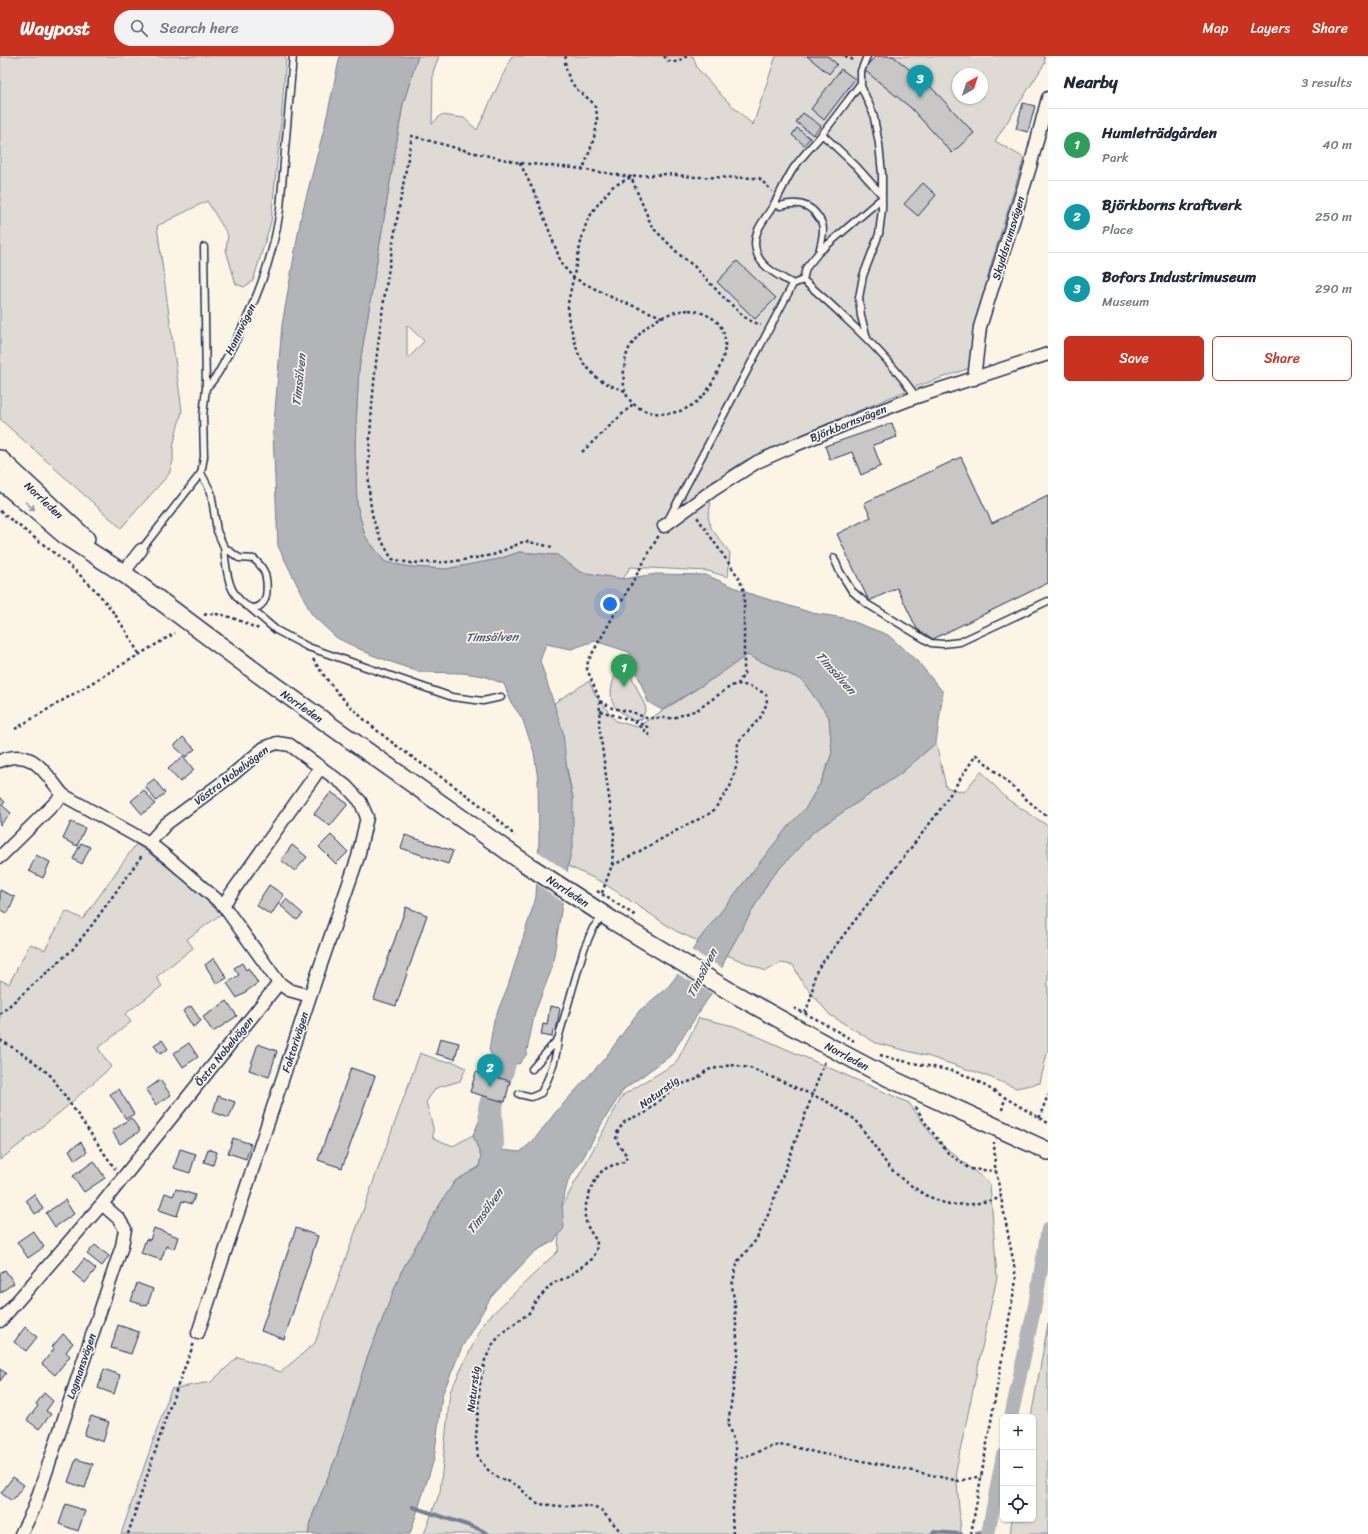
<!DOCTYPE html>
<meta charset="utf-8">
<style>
:root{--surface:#fff;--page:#f2f2f3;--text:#1f2937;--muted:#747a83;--line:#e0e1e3;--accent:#c8321e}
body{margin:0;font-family:Sriracha,sans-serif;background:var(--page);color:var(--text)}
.controls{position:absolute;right:12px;bottom:12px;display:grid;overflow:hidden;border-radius:6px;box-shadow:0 1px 3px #0004}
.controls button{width:36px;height:36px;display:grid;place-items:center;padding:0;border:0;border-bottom:1px solid var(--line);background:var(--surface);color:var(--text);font:20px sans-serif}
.compass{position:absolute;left:952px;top:12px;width:36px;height:36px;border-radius:50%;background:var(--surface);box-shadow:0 1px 3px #0004;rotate:39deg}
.you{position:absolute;left:610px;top:548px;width:14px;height:14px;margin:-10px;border:3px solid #fff;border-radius:50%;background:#1a73e8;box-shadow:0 0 0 6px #1a73e833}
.badge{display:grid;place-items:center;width:26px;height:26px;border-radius:50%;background:var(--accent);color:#fff;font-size:13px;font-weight:700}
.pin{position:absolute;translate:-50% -33px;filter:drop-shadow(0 1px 2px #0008)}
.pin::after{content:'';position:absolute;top:21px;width:14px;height:12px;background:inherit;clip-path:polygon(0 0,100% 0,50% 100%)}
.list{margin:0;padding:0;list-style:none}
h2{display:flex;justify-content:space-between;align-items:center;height:52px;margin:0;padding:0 16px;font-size:17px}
h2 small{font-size:13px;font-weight:400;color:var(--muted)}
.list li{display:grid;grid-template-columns:26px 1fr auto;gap:12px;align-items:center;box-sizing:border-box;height:72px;padding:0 16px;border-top:1px solid var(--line)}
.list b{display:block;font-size:15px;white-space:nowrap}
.list p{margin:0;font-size:13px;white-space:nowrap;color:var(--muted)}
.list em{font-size:13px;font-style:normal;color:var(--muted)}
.actions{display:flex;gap:8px;padding:12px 16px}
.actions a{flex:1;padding:9px 0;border:1px solid var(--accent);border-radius:6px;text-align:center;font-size:14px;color:var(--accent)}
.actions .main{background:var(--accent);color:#fff}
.icon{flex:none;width:22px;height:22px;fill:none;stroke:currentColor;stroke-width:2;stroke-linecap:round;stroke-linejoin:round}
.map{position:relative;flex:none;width:1048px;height:1478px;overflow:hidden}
header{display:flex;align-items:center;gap:24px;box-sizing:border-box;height:56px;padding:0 20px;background:var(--accent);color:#fff}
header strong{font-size:19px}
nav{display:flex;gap:22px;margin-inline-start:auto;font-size:14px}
.search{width:280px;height:36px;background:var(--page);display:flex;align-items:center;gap:10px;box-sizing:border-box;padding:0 14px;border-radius:22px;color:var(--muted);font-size:15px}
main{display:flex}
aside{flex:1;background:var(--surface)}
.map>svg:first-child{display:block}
</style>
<header>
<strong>Waypost</strong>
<div class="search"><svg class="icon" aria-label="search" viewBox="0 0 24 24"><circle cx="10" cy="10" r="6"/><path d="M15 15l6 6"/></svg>Search here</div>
<nav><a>Map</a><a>Layers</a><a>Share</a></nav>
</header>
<main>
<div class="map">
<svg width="1048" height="1478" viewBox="0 0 1048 1478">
<rect width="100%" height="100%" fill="#fcf5e5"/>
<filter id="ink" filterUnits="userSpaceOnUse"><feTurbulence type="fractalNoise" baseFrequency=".025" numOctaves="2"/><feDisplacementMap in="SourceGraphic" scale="8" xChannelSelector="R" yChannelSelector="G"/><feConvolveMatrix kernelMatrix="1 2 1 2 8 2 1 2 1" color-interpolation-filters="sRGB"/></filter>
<g filter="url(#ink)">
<path fill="#dfdbd4" stroke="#7d8599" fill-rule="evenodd" d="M 0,0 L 286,0 L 281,67 L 271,166 L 253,225 L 244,231 L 236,228 L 226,194 L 228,179 L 207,145 L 157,170 L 182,355 L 176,377 L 173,392 L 173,405 L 169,418 L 121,472 L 0,363 Z
M 418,0 L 439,0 L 433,16 L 432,68 L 441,59 L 464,62 L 477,74 L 512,0 L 693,0 L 697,12 L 725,43 L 753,69 L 776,0 L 1044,0 L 1045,7 L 995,85 L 1024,102 L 990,212 L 970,312 L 915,331 L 827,368 L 744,405 L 712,426 L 715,431 L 702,439 L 711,447 L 708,460 L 711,472 L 730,497 L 728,521 L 708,515 L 630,511 L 623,523 L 580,516 L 557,499 L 519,496 L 499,503 L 446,513 L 410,511 L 385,506 L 365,480 L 357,449 L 355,387 L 359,313 L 403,48 ZM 958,18 L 982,18 L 982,42 L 958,42 ZM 407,269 L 424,285 L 408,303 L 407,303 Z
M 747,599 L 802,624 L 829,661 L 832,697 L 821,726 L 805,753 L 790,768 L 698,885 L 676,875 L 602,826 L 568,810 L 573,742 L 554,647 L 589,625 L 596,640 L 616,665 L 637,671 L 717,620 Z
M 621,614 L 629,615 L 646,652 L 642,663 L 633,665 C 618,653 608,651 612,630 C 614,621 614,620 621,614 Z
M 936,687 L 946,731 L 964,736 L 981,715 L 1007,743 L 1048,770 L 1048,993 L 1040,1027 L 1016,1032 L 982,1018 L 927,1000 L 876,987 L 830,959 L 802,926 L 793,909 L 781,907 L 766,915 L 727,899 L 770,823 L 813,776 L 900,718 Z
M 136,788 C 167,809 194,832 221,858 L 187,883 L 193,892 L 156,921 L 162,930 L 125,958 L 131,966 L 98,992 L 111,1011 L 64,1053 L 0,1104 L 0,924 L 9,928 L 30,888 L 45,894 L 66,855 L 83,863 Z
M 699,962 L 734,970 L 909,1047 L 934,1082 L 990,1128 L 997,1221 L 956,1414 L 961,1478 L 424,1478 L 440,1436 L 450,1336 L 484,1266 L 558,1195 L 560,1154 L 623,1039 L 676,1007 Z
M 420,997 L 441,1005 L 454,1006 L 466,1012 L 460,1025 L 436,1032 L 426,1046 L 433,1071 L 433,1082 L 453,1090 L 473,1079 L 481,1101 L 479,1111 L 455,1125 L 435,1156 L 401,1216 L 366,1305 L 337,1399 L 313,1458 L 308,1478 L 121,1478 L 171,1333 L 211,1326 L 238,1301 L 281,1316 L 315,1287 Z
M 1048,1268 L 1048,1478 L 1010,1478 L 1012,1463 L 1033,1463 L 1033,1361 L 1031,1361 Z"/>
<path fill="#b2b4b8" stroke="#767f94" d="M 340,0 L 418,0 L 403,48 L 359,313 L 355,387 L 357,449 L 365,480 L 385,506 L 410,511 L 446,513 L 499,503 L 519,496 L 557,499 L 580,516 L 623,523 L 656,518 L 706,519 L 748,537 L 812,557 L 844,562 L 888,579 L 919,607 L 943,636 L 936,687 L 900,718 L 813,776 L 770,823 L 727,899 L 711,938 L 670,1000 L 624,1033 L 602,1067 L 583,1102 L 568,1125 L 562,1148 L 564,1172 L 554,1185 L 534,1196 L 491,1241 L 462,1291 L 442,1339 L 434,1403 L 410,1478 L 308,1478 L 313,1458 L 337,1399 L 366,1305 L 401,1216 L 435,1156 L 455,1125 L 479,1111 L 481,1101 L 473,1079 L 484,1054 L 495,1057 L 496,1074 L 502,1075 L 501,1094 L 520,1096 L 533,1085 L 555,1057 L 605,1002 L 639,955 L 668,931 L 679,917 L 698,885 L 790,768 L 805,753 L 821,726 L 832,697 L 829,661 L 802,624 L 747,599 L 717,620 L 662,654 L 648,646 L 629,596 L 595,585 L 571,593 L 546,588 L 540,605 L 563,676 L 567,716 L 573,742 L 573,788 L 568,810 L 552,912 L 535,956 L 526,999 L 519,1008 L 494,1004 L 489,994 L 494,964 L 508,930 L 536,841 L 539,785 L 538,724 L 534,696 L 522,662 L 512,648 L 504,628 L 484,620 L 462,617 L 419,616 L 372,599 L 337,582 L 312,559 L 278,490 L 273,379 L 282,269 L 301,161 L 325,69 Z"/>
<path fill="#fcf5e5" d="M 536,794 L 569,817 L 564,847 L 535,827 Z
M 691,894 L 724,913 L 713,938 L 676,917 Z"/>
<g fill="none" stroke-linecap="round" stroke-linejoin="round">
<path stroke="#767f94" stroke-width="4" d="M 413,1451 L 479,1473 L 488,1478
M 977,1477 L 988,1476
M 933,1478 L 934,1476 L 961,1478"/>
<path stroke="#b2b4b8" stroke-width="14" d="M 1011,1361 L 1035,1249 L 1048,1173
M 988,1478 L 1003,1399"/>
<path stroke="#b2b4b8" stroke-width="24" d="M 492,1088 L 490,1052 L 503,1011 L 512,974"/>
</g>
<path fill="#c8c7c6" stroke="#1b2f5e" d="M 807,0 L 827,0 L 837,8 L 829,18 Z
M 876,0 L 893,0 L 931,31 L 974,77 L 952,97 L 911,52 L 863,13 Z
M 841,13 L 855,23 L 824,64 L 811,53 Z
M 1023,47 L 1035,50 L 1028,76 L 1016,73 Z
M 803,57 L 821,70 L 813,79 L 796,66 Z
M 797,72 L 810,82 L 804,89 L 792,79 Z
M 923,127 L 936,139 L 918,160 L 904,148 Z
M 737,205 L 776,242 L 755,263 L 717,226 Z
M 892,367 L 897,381 L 873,389 L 881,410 L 861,419 L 852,396 L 830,404 L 825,390 Z
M 961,401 L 992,467 L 1048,440 L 1048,527 L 933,583 L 917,573 L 897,532 L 869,545 L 837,478 L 871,461 L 864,447 Z
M 183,681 L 195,693 L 186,701 L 174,690 Z
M 183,700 L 194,714 L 180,726 L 168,713 Z
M 154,723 L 165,737 L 156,745 L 145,730 Z
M 144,734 L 155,748 L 142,758 L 131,745 Z
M 331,736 L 348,748 L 330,770 L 314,758 Z
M 0,741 L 5,746 L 2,749 L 11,757 L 0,769 Z
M 71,766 L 85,772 L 77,790 L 63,783 Z
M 331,779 L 348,796 L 336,808 L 319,791 Z
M 405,779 L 453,795 L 448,808 L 401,792 Z
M 81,787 L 90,791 L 82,808 L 73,803 Z
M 292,789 L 307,801 L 295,815 L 281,804 Z
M 36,799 L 50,806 L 43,822 L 29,815 Z
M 269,829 L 284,839 L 271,859 L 256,849 Z
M 0,834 L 15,841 L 8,857 L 0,854 Z
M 286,843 L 303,858 L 297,864 L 281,850 Z
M 406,851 L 427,859 L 396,950 L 374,943 Z
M 214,902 L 227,922 L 217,928 L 205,909 Z
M 242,907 L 246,914 L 248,912 L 258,927 L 237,942 L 227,927 L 239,919 L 234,912 Z
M 227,945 L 237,960 L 213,976 L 203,961 Z
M 191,950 L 201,965 L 193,971 L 183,955 Z
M 550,950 L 560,952 L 556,975 L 553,974 L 552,981 L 541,979 L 543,968 L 547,969 Z
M 440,982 L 459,987 L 455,1003 L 436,998 Z
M 162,984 L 168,993 L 160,998 L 154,989 Z
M 189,987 L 198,1001 L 183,1011 L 174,997 Z
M 258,988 L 277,995 L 269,1021 L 249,1014 Z
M 351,1012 L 375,1020 L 342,1112 L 318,1104 Z
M 476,1016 L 510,1025 L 505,1046 L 470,1036 Z
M 160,1024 L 171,1039 L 156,1049 L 146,1034 Z
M 119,1033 L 134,1058 L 126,1063 L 110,1038 Z
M 218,1040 L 235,1046 L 229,1062 L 213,1056 Z
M 131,1062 L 140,1075 L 120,1088 L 112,1075 Z
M 233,1082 L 251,1088 L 246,1103 L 228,1097 Z
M 81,1086 L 87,1096 L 75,1104 L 69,1094 Z
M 180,1093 L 196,1098 L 190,1117 L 174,1112 Z
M 208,1093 L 217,1096 L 213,1109 L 204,1106 Z
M 94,1105 L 105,1122 L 84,1136 L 73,1120 Z
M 176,1133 L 195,1139 L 192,1148 L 182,1145 L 177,1160 L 159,1154 L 165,1137 L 173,1140 Z
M 34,1138 L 43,1153 L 35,1158 L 26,1144 Z
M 65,1144 L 74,1158 L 55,1171 L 46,1157 Z
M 154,1172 L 178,1181 L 174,1193 L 166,1190 L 161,1204 L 141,1197 L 146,1183 L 150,1184 Z
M 296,1172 L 318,1180 L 284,1283 L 261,1275 Z
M 33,1175 L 44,1191 L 28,1202 L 17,1186 Z
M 95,1189 L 109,1200 L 102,1210 L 87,1198 Z
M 84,1203 L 96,1213 L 85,1227 L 73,1217 Z
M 5,1214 L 14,1227 L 0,1237 L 0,1217 Z
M 137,1227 L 153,1233 L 147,1250 L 131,1245 Z
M 118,1269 L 139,1276 L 131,1298 L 111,1292 Z
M 25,1271 L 37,1281 L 26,1295 L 14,1286 Z
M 63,1278 L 73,1287 L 66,1296 L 70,1300 L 55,1319 L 42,1308 L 54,1293 L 52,1291 Z
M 0,1313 L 6,1317 L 0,1325 Z
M 104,1313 L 120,1319 L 114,1338 L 98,1332 Z
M 44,1337 L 53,1345 L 46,1355 L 51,1358 L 39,1373 L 27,1364 L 38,1350 L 36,1348 Z
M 91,1360 L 109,1366 L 103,1386 L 84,1379 Z
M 76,1403 L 93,1408 L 85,1432 L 68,1426 Z
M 13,1421 L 24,1429 L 12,1445 L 1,1437 Z
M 66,1448 L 85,1455 L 78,1475 L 59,1468 Z"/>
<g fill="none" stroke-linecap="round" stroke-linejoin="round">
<g stroke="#1b2f5e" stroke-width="9">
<path id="lane" d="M 867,0 L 861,15 L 861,30 L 873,57 L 879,88 L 882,118 L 882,153 L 879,178 L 863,220 L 859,242 L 861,260 L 867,282
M 822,78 L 856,110 L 882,139
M 774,148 L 780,150 C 794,146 807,146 817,159 C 820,163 823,168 823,173 C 823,181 821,189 819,196
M 204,191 L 206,332
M 803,224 L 806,212 L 819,196 L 882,142
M 793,228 C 780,220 759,211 756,194 C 751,176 766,163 774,148 C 781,136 786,124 793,113 C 801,102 809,93 818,83 C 833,65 847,45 861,27
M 201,417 L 211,436 L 217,475 L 224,491 L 239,502 L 254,503 C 257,506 260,508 262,512 C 268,520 269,543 261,549 C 248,560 233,537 230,528 C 226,516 225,503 224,491
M 668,464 L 793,228 L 803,224 C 817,236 831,248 844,261 C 871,286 896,311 916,341
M 141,494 L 201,417 L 204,401 L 203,360 L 206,332 C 217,322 222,310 229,297 C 254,252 273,204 280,153 L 293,0
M 834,502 L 840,516 L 852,535 L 867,548 L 931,587 L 943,588 L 960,586 L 1048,545
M 249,551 L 276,574 L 308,591 L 452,641 L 483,645 L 501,641
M 532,1013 L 558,983 L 584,893 L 593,872 L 603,860
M 519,1038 L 532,1041 L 541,1037 C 550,1020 557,1002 558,983"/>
</g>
<g stroke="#1b2f5e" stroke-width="15">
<path id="street" d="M 974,323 L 980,271 L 1030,111 L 1048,42
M 664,470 L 713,434 L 757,406 L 793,390 L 851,366 L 916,341 L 1048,298
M 123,517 L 141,494
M 0,705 C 33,691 44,716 63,739
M 149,787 L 166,768 L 231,720 L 264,692 L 277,687 L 290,689 L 346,730 L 360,745 L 367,761 L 358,801 L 310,940 L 198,1277
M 0,801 L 63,739 L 149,787 L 167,801 L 223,849
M 279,927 L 289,934 L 310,940
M 0,1265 L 102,1148 L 279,927 L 223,849 L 321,711
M 21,1478 L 34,1452 L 122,1190 L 125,1173 L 119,1163 L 102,1148"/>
</g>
<g stroke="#1b2f5e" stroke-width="20">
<path id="secondary" d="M 0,403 L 86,483
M 0,424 L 67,481 L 123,517 L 276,631 L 526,808 L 615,866 L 731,936 L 830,991 L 887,1021 L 1048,1095"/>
</g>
<path stroke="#1b2f5e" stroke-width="2.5" stroke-dasharray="3 3" stroke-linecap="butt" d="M 566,0 C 563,9 569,24 575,31 C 580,38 592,43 595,51 C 602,67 589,97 583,113
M 664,0 L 668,5 L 677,6 L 687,0
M 845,0 L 855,5
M 520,107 L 536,140 L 562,209 L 574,222 L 613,242 L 662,261
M 689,254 C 730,260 732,288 715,321 C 711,330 704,341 695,347 C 681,358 662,360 646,355 C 637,352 628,345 625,335 C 622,326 624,299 630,291 C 644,269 663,256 689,254 Z
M 625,335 L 609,329 L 597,322 L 584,308 L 578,297 L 568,261 L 568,247 L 582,181 L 587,165 L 595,152 L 612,131 L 631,121 L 667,118 L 695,121 L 759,122 L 772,135
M 582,396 L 633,348
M 0,455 C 36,484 83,515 110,552 C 121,566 130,582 139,598
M 552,491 L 525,485 L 493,499 L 450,506 L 410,507 L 392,503 C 384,490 377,476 373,462 C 366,430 369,397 371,365 C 377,269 395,174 412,80 L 471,96 L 520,107 L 574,112 L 631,121 L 652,171 L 681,200 L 695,211 L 724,242 L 748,264 L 761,269
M 204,559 C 222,554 243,567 259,573
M 313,603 C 348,660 398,691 451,728 C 474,744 496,760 515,780
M 600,645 L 612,652 L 632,656 L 646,662 L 673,662 L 697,654 L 731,630 L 738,628 L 744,618 L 744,535 L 739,522 L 697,461
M 600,655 L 638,666 L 651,673
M 634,666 L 643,673 L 652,682
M 15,673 L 175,577
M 612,809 L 622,805 L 690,767 L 706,760 L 714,754 L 730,731 L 737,708 L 738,686 L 760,662 L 767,647 L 766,638 L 750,630 L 738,628
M 597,835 L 636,860
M 602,837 L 612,809 L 614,777 L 599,669 L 600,645 L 587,613 L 588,605 L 659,479
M 794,952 L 818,964 L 854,985
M 805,957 L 811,942 L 815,918 L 819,911 L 937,758 L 976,699 C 1001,719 1023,742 1048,761
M 0,958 L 72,894 L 92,869 L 143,798
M 0,984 C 19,995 36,1006 52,1021 L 115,1113
M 880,999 L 898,1004 L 953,1015 L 970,1021 L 1048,1067
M 916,1051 L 924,1065 L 948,1097 L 970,1113 L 996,1115
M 1002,1054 L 1005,1042
M 1039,1062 L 1048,1039
M 735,1404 L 773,1390 L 786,1389 L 818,1397 L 884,1409 L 959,1425 L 981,1420
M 128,1478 L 170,1350 L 194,1287
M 623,1478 L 601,1454 L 589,1450 L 560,1450 L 539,1448 L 530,1442 L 519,1431 L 508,1425 L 498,1422 L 489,1415 L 478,1402 L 476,1382 L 480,1328 L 485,1304 L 493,1288 L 502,1277 L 529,1257 L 535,1246 L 553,1227 L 568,1221 L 592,1203 L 596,1196 L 597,1185 C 591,1177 586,1170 585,1160 C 583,1150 595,1118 605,1113 C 611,1109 618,1108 625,1106 L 627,1100 L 616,1084 L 617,1077 L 623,1067 L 631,1062 L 644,1058 L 669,1036 L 682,1028 L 697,1023 L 707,1014 L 731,1009 L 750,1012 L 781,1025 L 826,1045 L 856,1064 L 889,1111 L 903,1124 L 925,1139 L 949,1149 L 974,1148 L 1001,1142
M 733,1478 L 732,1460 L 736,1425 L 735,1389 L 728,1369 L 738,1298 L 735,1251 L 732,1229 L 738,1205 L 756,1184 L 768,1159 L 825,1005
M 971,1478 L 1016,1224 L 1014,1209 L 995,1110 L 994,1086"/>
<use href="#lane" stroke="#fcf5e5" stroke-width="6"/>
<use href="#street" stroke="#fcf5e5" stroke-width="12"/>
<use href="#secondary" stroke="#fcf5e5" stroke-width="17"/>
</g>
<defs><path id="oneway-shaft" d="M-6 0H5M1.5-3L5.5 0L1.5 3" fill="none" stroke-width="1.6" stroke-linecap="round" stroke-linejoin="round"/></defs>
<use stroke="#8c92a2" href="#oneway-shaft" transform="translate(30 450) rotate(40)"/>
</g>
<g text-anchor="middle" stroke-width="3.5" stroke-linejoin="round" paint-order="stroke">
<g font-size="11" fill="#1b2f5e" stroke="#fcf5e5">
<text transform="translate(1008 182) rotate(-73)" y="4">Skyddsrumsvägen</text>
<text transform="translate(240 273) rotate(-64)" y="4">Hamnvägen</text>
<text transform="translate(848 367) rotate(-22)" y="4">Björkbornsvägen</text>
<text transform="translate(44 444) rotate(43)" y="4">Norrleden</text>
<text transform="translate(302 650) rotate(35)" y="4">Norrleden</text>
<text transform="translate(231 719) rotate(-37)" y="4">Västra Nobelvägen</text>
<text transform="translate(568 835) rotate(33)" y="4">Norrleden</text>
<text transform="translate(295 986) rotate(-72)" y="4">Faktorivägen</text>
<text transform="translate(224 995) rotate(-51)" y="4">Östra Nobelvägen</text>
<text transform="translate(847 1000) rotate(28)" y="4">Norrleden</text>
<text transform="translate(659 1036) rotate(-36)" y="4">Naturstig</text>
<text transform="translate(81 1310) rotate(-71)" y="4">Lagmansvägen</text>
<text transform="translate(473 1333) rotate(-83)" y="4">Naturstig</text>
</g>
<g font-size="12" font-style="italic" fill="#485779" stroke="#fcf5e5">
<text transform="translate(299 324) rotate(-84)" y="4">Timsälven</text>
<text transform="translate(492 581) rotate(-1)" y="4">Timsälven</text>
<text transform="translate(836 617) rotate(48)" y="4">Timsälven</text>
<text transform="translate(702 917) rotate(-63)" y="4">Timsälven</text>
<text transform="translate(485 1155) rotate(-54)" y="4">Timsälven</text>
</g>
</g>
</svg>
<div class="controls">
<button>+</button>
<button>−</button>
<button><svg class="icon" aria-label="locate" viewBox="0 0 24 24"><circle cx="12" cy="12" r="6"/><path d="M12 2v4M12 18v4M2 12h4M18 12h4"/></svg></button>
</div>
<svg class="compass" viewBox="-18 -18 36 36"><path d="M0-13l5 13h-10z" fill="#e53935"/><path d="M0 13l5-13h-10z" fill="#747a83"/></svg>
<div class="you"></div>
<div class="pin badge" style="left:624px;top:631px;background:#2e9e5b">1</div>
<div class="pin badge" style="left:490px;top:1031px;background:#0f9aa8">2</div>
<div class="pin badge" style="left:920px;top:42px;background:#0f9aa8">3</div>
</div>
<aside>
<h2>Nearby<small>3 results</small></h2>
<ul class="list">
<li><span class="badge" style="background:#2e9e5b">1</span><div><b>Humleträdgården</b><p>Park</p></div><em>40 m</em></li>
<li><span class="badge" style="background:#0f9aa8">2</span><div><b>Björkborns kraftverk</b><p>Place</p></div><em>250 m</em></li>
<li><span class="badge" style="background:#0f9aa8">3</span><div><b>Bofors Industrimuseum</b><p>Museum</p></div><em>290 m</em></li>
</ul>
<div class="actions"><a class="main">Save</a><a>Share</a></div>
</aside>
</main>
